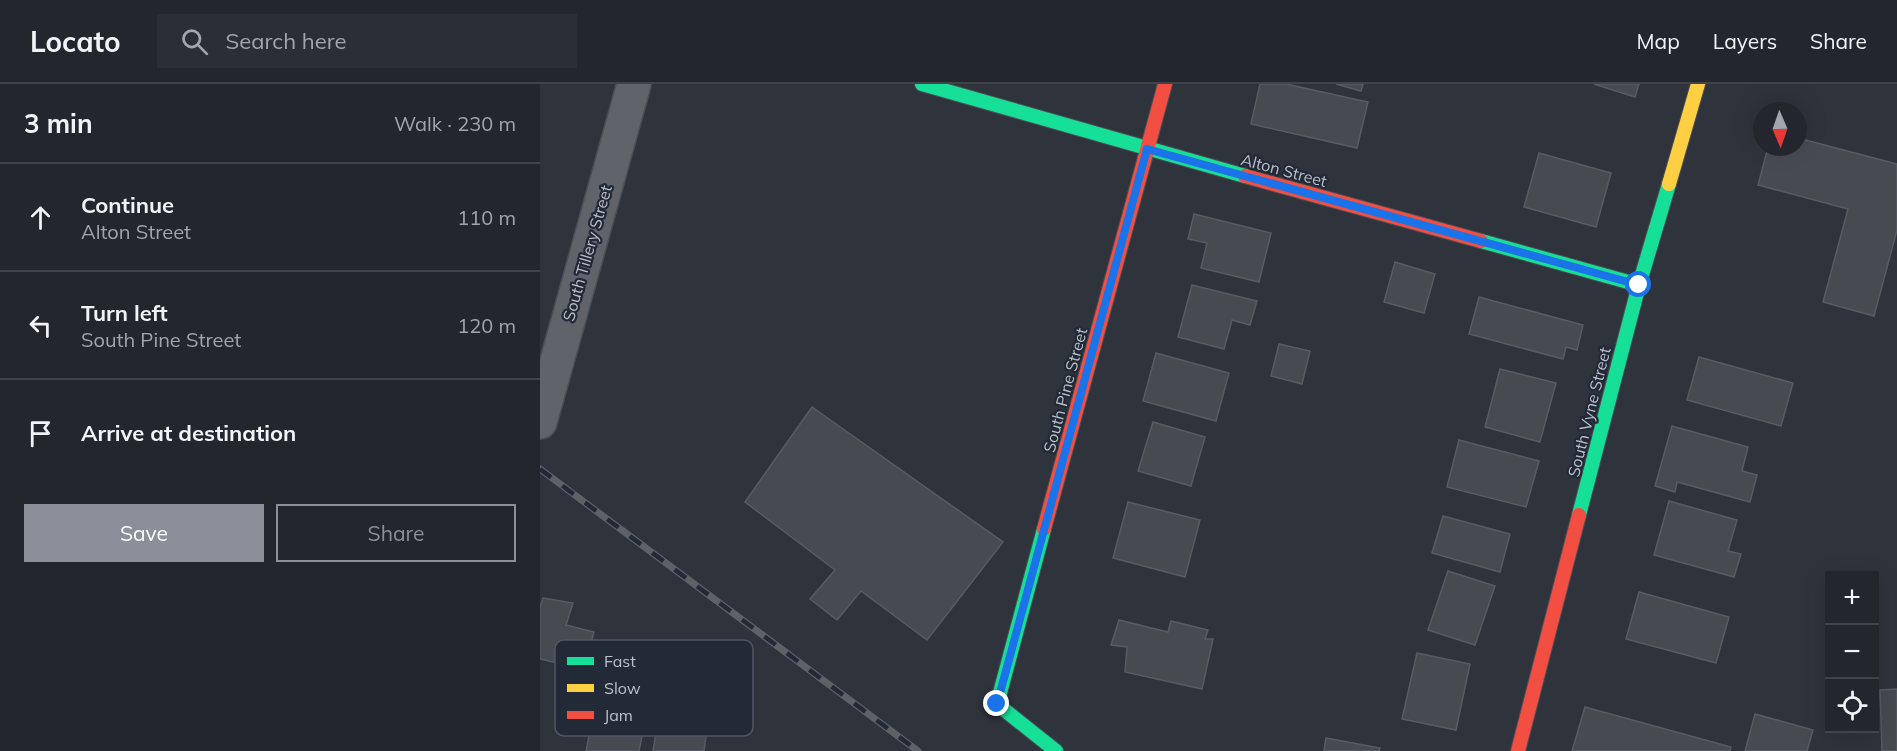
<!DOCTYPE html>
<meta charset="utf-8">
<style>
:root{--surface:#23262d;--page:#2b2e35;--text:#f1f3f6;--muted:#a3a5aa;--line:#404349;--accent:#8a8f99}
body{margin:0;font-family:Mulish,sans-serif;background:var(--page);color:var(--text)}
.controls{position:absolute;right:18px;bottom:18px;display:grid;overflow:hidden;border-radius:0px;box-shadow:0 6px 24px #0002}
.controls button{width:54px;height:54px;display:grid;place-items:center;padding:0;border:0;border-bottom:2px solid var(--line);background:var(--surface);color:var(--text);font:30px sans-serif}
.compass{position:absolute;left:1213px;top:18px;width:54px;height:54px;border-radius:50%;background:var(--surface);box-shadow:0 6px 24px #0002;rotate:178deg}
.stop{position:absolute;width:18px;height:18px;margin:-14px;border:4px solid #1a73e8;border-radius:50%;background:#fff}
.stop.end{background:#1a73e8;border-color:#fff;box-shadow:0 2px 6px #0008}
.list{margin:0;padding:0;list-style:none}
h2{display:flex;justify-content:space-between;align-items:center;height:78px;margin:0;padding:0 24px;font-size:26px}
h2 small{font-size:20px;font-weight:400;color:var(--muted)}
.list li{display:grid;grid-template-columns:39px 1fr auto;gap:18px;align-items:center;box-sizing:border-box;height:108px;padding:0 24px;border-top:2px solid var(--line)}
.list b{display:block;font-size:22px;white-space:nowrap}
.list p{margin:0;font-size:20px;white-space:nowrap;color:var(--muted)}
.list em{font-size:20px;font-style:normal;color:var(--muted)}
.actions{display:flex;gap:12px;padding:18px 24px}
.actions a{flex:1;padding:14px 0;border:2px solid var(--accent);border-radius:0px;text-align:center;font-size:21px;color:var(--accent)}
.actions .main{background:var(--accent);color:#fff}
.icon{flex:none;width:33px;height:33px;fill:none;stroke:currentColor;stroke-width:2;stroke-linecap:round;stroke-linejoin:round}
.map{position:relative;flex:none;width:1357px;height:667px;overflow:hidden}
header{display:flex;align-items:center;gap:36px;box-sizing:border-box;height:84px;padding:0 30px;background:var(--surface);border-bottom:2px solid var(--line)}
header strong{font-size:28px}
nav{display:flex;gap:33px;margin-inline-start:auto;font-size:21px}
.search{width:420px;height:54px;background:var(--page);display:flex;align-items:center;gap:15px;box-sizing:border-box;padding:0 21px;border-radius:0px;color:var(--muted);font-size:22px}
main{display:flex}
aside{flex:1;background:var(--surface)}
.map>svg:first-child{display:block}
</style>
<header>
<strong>Locato</strong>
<div class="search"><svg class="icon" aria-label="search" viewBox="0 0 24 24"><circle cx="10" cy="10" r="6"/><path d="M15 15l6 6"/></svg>Search here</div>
<nav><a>Map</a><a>Layers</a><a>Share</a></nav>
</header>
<main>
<aside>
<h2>3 min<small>Walk · 230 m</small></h2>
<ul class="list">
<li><svg class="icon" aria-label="ahead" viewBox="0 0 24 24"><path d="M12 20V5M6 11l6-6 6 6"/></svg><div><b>Continue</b><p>Alton Street</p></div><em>110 m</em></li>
<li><svg class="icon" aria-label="left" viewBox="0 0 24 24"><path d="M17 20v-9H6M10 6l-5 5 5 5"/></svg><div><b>Turn left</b><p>South Pine Street</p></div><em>120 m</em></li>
<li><svg class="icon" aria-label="arrive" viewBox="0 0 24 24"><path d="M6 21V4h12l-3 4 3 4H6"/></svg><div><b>Arrive at destination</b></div></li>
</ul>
<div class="actions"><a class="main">Save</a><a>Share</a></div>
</aside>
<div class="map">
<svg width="1357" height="667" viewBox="0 0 1357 667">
<rect width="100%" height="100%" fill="#2f333c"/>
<path fill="#464a51" stroke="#585b63" stroke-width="1.5" d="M 720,0 L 746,0 L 828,18 L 817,64 L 711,40 Z
M 796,0 L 823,0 L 821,7 Z
M 1054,0 L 1099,0 L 1095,13 Z
M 1258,54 L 1357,80 L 1357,146 L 1334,232 L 1283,218 L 1308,125 L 1218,101 L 1228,63 L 1258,63 Z
M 999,69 L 1071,89 L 1056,143 L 984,123 Z
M 654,130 L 731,149 L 719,198 L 661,184 L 667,159 L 648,155 Z
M 855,178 L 895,190 L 884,229 L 844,218 Z
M 652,201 L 717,217 L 710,241 L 692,236 L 684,265 L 638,253 Z
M 939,213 L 1043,241 L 1037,266 L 1026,263 L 1023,275 L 929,250 Z
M 739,260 L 770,267 L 762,300 L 731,292 Z
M 616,269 L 689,289 L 676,337 L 603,317 Z
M 1159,273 L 1253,299 L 1241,342 L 1147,316 Z
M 960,285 L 1016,299 L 1000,358 L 945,343 Z
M 272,323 L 463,458 L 387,556 L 321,507 L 297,536 L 270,515 L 295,486 L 205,418 Z
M 613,338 L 665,353 L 651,402 L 598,387 Z
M 1132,342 L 1208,363 L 1202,387 L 1217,391 L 1210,418 L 1137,398 L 1135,408 L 1115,402 Z
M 919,356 L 999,377 L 986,423 L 907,403 Z
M 1129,417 L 1197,436 L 1188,467 L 1201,470 L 1194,493 L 1114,471 Z
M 588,418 L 660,436 L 645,493 L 573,474 Z
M 903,432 L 970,450 L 960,488 L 892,469 Z
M 908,487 L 955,502 L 935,561 L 888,546 Z
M 1099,508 L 1189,533 L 1176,579 L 1086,555 Z
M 3,514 L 33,519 L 26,541 L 54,548 L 44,585 L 0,575 L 0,523 Z
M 579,536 L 628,548 L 631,537 L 668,546 L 665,555 L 673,555 L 662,605 L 585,588 L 587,563 L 571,561 Z
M 877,569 L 930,580 L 916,646 L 862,635 Z
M 1357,605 L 1357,667 L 1342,667 L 1340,606 Z
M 1045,623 L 1191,663 L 1190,667 L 1032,667 Z
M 54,627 L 105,637 L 99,667 L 46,667 Z
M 1215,630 L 1273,646 L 1267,667 L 1205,667 Z
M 118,637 L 167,645 L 164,667 L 113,667 Z
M 786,654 L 840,664 L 839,667 L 784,667 Z"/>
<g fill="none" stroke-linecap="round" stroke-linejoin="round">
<g stroke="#4b4e55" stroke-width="36">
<path id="street" d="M 0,338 L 94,0"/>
</g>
<g stroke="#4b4e55" stroke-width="16">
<path id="fast" d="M 382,0 L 705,92
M 941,157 L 1099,201
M 1039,431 L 1099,201 L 1129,100
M 504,445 L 457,620 L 516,667"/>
</g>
<g stroke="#4b4e55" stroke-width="16">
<path id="slow" d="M 1129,100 L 1158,0"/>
</g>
<g stroke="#4b4e55" stroke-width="16">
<path id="jam" d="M 705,92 L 941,157
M 504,445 L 625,0
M 978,667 L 1039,431"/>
</g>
<use href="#street" stroke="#60636a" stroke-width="33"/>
<use href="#fast" stroke="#16e098" stroke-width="14"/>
<use href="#slow" stroke="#ffcf43" stroke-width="14"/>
<use href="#jam" stroke="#f24e42" stroke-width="14"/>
<g stroke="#5e6168" stroke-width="7">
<path id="rail" d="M 0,385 L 378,667"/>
</g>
<use href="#rail" stroke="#222937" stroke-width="4.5" stroke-dasharray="14" stroke-linecap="butt"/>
</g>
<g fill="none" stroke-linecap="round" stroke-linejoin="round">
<path stroke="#1a73e8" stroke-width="8" d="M 457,620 L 607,65 L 1099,201"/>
</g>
<g text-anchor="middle" stroke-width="4.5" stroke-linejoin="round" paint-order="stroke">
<g font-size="16" fill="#bbc0cb" stroke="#222937">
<text transform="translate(744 86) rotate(15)" y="6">Alton Street</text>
<text transform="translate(47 169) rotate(-74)" y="6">South Tillery Street</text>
<text transform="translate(525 306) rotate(-75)" y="6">South Pine Street</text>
<text transform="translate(1049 328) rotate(-76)" y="6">South Vyne Street</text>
</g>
</g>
<rect x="15" y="556" width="198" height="96" rx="9" fill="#222937" stroke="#505663" stroke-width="1.5"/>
<rect x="27" y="573" width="27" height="8" fill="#16e098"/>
<rect x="27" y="600" width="27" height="8" fill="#ffcf43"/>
<rect x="27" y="627" width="27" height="8" fill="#f24e42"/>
<g font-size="16" fill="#bbc0cb">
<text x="64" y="583">Fast</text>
<text x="64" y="610">Slow</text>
<text x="64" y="637">Jam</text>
</g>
</svg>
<div class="controls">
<button>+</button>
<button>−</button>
<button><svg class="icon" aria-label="locate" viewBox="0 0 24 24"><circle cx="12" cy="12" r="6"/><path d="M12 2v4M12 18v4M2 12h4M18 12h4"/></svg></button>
</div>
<svg class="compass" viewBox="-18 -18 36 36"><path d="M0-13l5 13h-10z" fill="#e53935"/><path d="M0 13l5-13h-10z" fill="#a3a5aa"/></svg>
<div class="stop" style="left:1099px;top:201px"></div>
<div class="stop end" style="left:457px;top:620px"></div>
</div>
</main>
